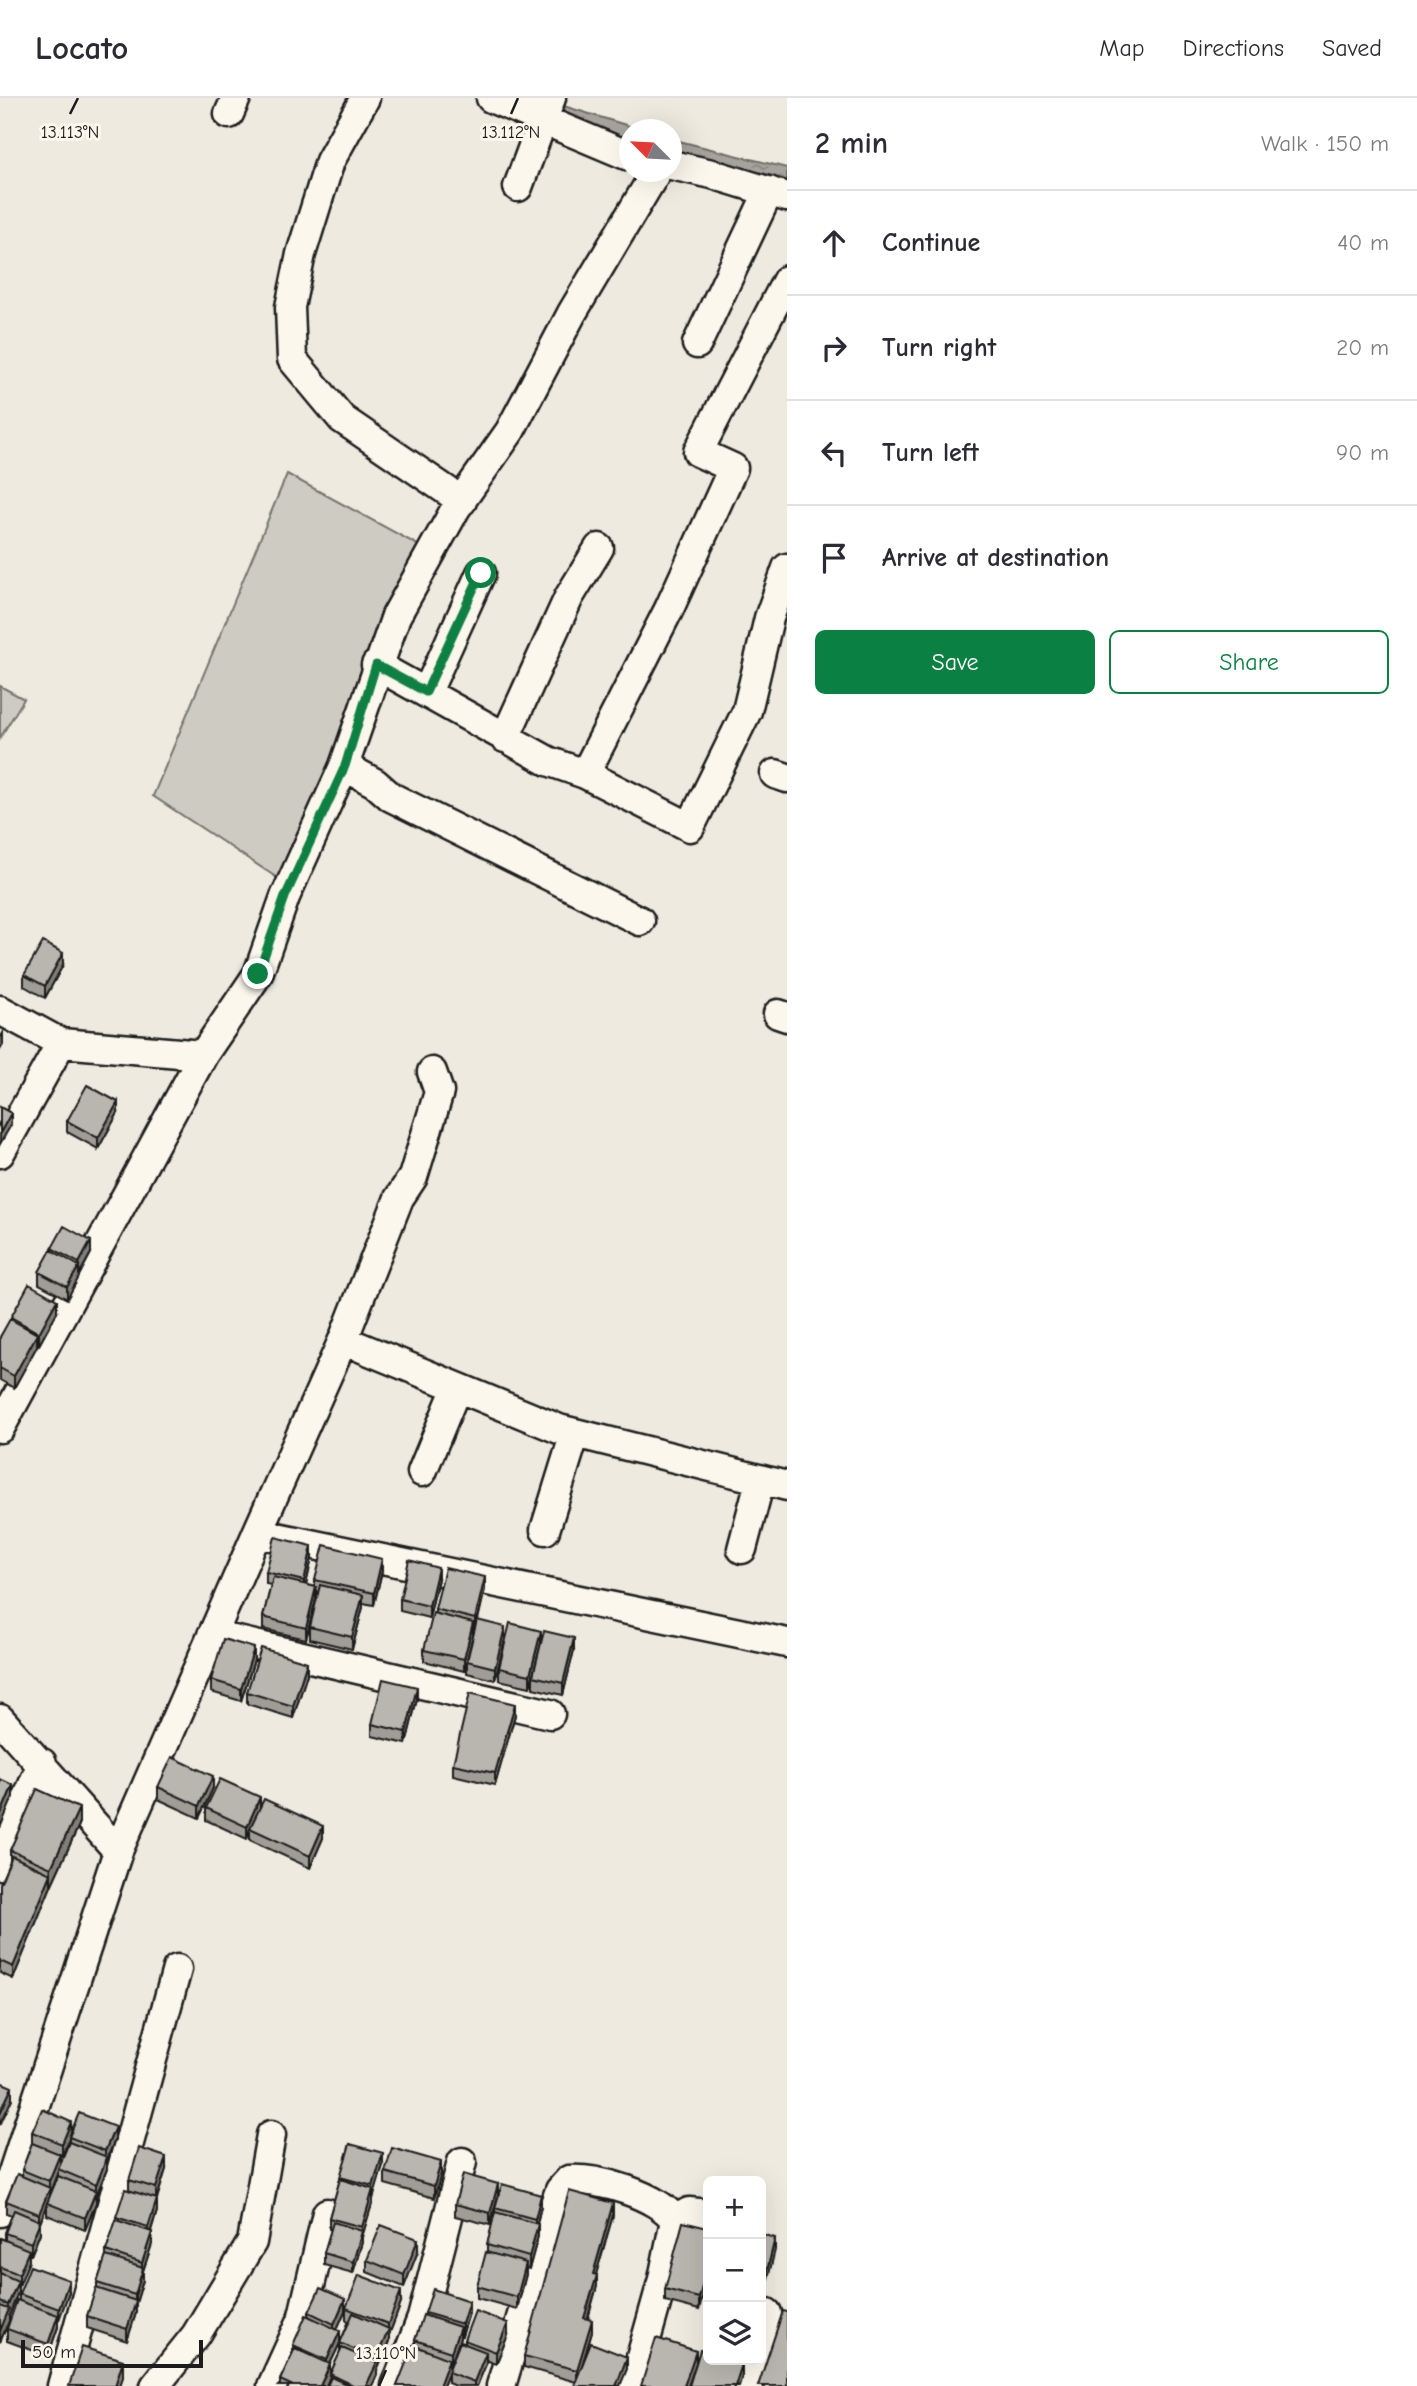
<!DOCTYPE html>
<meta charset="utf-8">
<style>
:root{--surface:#fff;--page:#f2f2f3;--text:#2b2b33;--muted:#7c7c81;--line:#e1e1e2;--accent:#0b8043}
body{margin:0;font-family:"Comic Neue",sans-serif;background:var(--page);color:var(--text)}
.controls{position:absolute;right:21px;bottom:21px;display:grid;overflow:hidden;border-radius:10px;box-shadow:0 7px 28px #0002}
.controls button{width:63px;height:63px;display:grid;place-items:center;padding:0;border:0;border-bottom:2px solid var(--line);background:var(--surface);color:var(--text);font:35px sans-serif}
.compass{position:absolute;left:619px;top:21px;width:63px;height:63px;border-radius:50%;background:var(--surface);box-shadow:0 7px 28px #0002;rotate:294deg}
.scale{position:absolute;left:21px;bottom:18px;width:182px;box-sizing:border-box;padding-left:7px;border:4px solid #1c1c1c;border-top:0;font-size:19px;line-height:24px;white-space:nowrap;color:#1c1c1c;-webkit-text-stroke:5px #fbf7ec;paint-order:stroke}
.stop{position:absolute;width:21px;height:21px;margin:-16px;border:5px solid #0b8043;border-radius:50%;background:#fff}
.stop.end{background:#0b8043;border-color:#fff;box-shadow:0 2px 7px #0008}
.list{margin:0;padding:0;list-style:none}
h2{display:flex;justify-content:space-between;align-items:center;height:91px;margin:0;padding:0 28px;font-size:30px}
h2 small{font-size:23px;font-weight:400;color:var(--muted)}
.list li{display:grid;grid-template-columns:46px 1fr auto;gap:21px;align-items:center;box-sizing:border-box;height:105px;padding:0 28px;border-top:2px solid var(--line)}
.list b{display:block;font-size:26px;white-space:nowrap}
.list em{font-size:23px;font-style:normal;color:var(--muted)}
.actions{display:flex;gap:14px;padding:21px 28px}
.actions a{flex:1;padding:16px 0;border:2px solid var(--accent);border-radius:10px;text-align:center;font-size:24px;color:var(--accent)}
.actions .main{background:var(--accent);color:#fff}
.icon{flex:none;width:38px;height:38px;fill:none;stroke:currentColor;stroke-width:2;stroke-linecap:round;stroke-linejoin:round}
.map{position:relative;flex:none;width:787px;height:2288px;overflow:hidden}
header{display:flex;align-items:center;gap:42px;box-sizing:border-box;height:98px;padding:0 35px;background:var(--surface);border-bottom:2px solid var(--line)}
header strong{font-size:33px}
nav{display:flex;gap:38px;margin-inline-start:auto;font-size:24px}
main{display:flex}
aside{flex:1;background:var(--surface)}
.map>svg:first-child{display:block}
</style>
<header>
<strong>Locato</strong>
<nav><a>Map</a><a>Directions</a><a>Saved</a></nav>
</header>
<main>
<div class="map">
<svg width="787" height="2288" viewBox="0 0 787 2288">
<defs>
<pattern id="water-ripples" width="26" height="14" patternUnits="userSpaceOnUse" patternTransform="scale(1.75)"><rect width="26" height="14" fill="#a6a39d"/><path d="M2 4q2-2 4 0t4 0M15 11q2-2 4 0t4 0" fill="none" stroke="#86847f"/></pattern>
</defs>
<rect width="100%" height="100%" fill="#eeeadf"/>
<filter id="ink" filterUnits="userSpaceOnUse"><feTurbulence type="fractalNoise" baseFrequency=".0143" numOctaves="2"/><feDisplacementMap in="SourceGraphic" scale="14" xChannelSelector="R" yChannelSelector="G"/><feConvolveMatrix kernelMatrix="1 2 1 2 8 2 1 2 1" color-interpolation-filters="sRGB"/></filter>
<g filter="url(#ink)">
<path fill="#ceccc2" stroke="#75746f" stroke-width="2" d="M 287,376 L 418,447 L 285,785 L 153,698 Z
M 0,588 L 24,601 L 0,640 Z"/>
<path fill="url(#water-ripples)" stroke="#6f6d69" stroke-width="2" d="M 557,6 L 639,31 L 629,32 L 629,44 L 552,20 Z
M 671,41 L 787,70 L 787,86 L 672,55 Z"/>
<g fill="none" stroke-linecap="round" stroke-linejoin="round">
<g stroke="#1c1c1c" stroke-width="33">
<path id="street" d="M 365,0 L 330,63 L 301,156 L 290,209 L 292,261 L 342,321 L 462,403
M 491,0 L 629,58
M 229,16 L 236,0
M 671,67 L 712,76 L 787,99
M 518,89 L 551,0
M 697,246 L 769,93
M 376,567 L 548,663 L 585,676 L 690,729 L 747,613 L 769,520 L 787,470
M 427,594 L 481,475
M 505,640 L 569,499 L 599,450
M 344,668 L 375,685 L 391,699 L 640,823
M 585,676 L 669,511 L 733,370 L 698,354 L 787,182
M 775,676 L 787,680
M 0,912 L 61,945 L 203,957
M 778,916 L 787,919
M 0,1055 L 61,945
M 343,1242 L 559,1331 L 787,1388
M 0,1330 L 203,957 L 258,876 L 285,799 L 344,668 L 396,518 L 456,410 L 510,333 L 572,215 L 656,74
M 422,1374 L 457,1289
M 545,1432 L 575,1335
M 257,1435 L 343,1242 L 399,1100 L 413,1079 L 439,994 L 432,974
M 742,1451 L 760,1383
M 212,1537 L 550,1616
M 0,1621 L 118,1753 L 257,1435 L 787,1545
M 0,1767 L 42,1665
M 0,2114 L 118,1753
M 761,2243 L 767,2215
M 62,2288 L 177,1871
M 155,2288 L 196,2237 L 252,2144 L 271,2037
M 272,2288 L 302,2222 L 327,2115
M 396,2288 L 422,2220 L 462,2064
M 501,2288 L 554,2109 L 560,2092 L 569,2082 C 597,2079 659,2098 675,2122
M 633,2288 L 663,2181 L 675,2122 L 689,2114 L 708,2116
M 749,2288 L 757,2262"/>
</g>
<use href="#street" stroke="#fbf7ec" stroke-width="28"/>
</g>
<path fill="#9f9d96" stroke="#1c1c1c" stroke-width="2" fill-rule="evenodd" d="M 63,867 L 45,900 L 24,888 L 24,877 Z
M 118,1015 L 98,1051 L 67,1034 L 67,1023 Z
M 52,1150 L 91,1155 L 67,1201 L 39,1186 L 39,1174 L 52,1153 Z
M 57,1214 L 39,1247 L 37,1246 L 37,1248 L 14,1290 L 0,1282 L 0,1239 L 11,1221 L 11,1219 Z
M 312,1460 L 306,1487 L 315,1489 L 315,1482 L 382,1473 L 374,1507 L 363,1505 L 363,1509 L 352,1551 L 310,1541 L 310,1529 L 318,1494 L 316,1494 L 316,1501 L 306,1541 L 263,1531 L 263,1519 L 271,1487 L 266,1486 L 266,1474 Z
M 438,1481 L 429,1520 L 400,1513 L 400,1501 Z
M 485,1491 L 478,1522 L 505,1541 L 495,1582 L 467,1575 L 467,1563 L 475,1532 L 473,1532 L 473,1537 L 464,1573 L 424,1563 L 424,1552 L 435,1515 L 435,1511 Z
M 541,1545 L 574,1552 L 563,1597 L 533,1590 L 533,1578 L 530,1589 L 499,1582 L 499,1570 Z
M 254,1562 L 241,1603 L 211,1594 L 211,1582 Z
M 307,1576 L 293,1620 L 247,1606 L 247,1594 Z
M 417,1601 L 406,1646 L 372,1638 L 372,1626 Z
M 515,1617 L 495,1687 L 453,1677 L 453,1666 Z
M 158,1689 L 213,1690 L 199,1720 L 158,1701 Z
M 260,1709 L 323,1740 L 310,1770 L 250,1742 L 250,1733 L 247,1741 L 206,1722 L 206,1710 Z
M 79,1727 L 51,1788 L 13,1881 L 0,1875 L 0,1786 L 10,1764 L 10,1752 Z
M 32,2034 L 71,2034 L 115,2041 L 107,2061 L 107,2071 L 96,2098 L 96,2105 L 85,2132 L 47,2117 L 47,2108 L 40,2125 L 40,2135 L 31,2157 L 29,2157 L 29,2163 L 18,2188 L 18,2194 L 9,2218 L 9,2223 L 0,2244 L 0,2140 L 5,2142 L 5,2135 L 12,2117 L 6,2115 L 6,2103 L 22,2078 L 22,2072 L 32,2045 ZM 69,2041 L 69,2044 L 60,2066 L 60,2057 L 62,2058 ZM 58,2073 L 58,2078 L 50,2099 L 50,2094 Z
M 350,2046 L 383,2067 L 362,2139 L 362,2144 L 353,2175 L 324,2167 L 324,2155 L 331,2132 L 329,2131 L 329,2120 Z
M 166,2071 L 157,2101 L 157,2113 L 151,2133 L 152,2146 L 143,2173 L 143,2182 L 136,2205 L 136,2215 L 127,2243 L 87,2230 L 87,2218 L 97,2190 L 97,2185 L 106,2159 L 106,2153 L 116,2123 L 116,2119 L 129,2092 L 129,2082 Z
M 385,2074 L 441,2076 L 434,2100 L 385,2086 Z
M 498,2086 L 490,2127 L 455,2118 L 455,2106 Z
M 541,2108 L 537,2126 L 538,2138 L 529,2171 L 526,2170 L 526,2176 L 517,2211 L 477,2200 L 477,2188 L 487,2154 L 487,2147 L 495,2118 L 495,2110 Z
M 613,2117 L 596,2176 L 597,2188 L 588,2221 L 592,2234 L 582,2269 L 627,2271 L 576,2284 L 524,2269 L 524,2258 Z
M 708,2130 L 699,2212 L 665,2203 L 665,2191 Z
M 418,2153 L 404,2189 L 367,2174 L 367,2162 Z
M 708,2185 L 708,2204 L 706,2204 L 706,2192 Z
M 69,2194 L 58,2222 L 58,2229 L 48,2258 L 7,2243 L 7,2231 L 19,2203 L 19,2196 Z
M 401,2205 L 389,2237 L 389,2243 L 377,2272 L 377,2277 L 372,2288 L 327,2288 L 330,2282 L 330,2278 L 326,2288 L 278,2288 L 280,2286 L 280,2282 L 293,2254 L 293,2247 L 309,2218 L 309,2214 L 345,2213 L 337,2231 L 340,2245 L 349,2223 L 346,2222 L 346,2210 ZM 340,2245 L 340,2255 L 330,2276 L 330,2266 Z
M 425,2215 L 469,2215 L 462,2238 L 460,2237 L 460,2240 L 451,2266 L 449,2265 L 449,2272 L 464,2246 L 464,2242 L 508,2237 L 496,2266 L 486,2262 L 486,2266 L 477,2288 L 455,2288 L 448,2285 L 448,2275 L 444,2286 L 397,2288 L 415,2247 L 415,2242 L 425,2218 Z"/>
<path fill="#827f7a" stroke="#1c1c1c" stroke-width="2" d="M 63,855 L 63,867 L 45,900 L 45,888 Z
M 3,935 L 3,947 L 0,952 L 0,940 Z
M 118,1004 L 118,1015 L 98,1051 L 98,1040 Z
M 11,1015 L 11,1027 L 0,1046 L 0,1035 Z
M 91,1143 L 91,1155 L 79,1177 L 79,1165 Z
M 79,1168 L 79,1179 L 67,1201 L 67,1189 Z
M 57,1202 L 57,1214 L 39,1247 L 39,1235 Z
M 37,1236 L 37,1248 L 14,1290 L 14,1278 Z
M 312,1448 L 312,1460 L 304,1495 L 304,1483 Z
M 382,1461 L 382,1473 L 374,1507 L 374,1495 Z
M 438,1470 L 438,1481 L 429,1520 L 429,1508 Z
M 485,1479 L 485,1491 L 475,1532 L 475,1521 Z
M 316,1489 L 316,1501 L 306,1541 L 306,1530 Z
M 363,1497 L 363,1509 L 352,1551 L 352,1539 Z
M 473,1525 L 473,1537 L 464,1573 L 464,1561 Z
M 505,1529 L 505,1541 L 495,1582 L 495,1570 Z
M 541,1533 L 541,1545 L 530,1589 L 530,1577 Z
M 574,1540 L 574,1552 L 563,1597 L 563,1585 Z
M 254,1550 L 254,1562 L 241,1603 L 241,1591 Z
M 307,1564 L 307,1576 L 293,1620 L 293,1608 Z
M 417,1589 L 417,1601 L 406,1646 L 406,1634 Z
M 515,1606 L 515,1617 L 495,1687 L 495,1675 Z
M 213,1678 L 213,1690 L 199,1720 L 199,1708 Z
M 13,1687 L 13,1699 L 0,1730 L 0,1718 Z
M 260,1699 L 260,1711 L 250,1730 L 247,1741 L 247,1729 Z
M 79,1710 L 79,1727 L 51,1788 L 51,1770 Z
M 323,1728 L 323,1740 L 310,1770 L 310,1758 Z
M 51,1776 L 51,1788 L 13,1881 L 13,1869 Z
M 12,1989 L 12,2001 L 0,2027 L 0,2015 Z
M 71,2024 L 71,2036 L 62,2058 L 62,2046 Z
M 115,2029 L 115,2041 L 107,2061 L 107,2071 L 96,2098 L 96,2105 L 85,2132 L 85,2120 L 96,2094 L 96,2087 L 105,2064 L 105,2053 Z
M 383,2055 L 383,2067 L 373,2100 L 373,2088 Z
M 60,2056 L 60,2068 L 50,2094 L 50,2101 L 47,2105 L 40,2125 L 40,2135 L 31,2157 L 31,2145 L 39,2126 L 39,2116 L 49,2090 L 49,2083 Z
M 166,2059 L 166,2071 L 156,2102 L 156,2090 Z
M 441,2064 L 441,2076 L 434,2100 L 434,2088 Z
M 498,2086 L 498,2097 L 490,2127 L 490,2115 Z
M 373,2091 L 373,2103 L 362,2139 L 362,2144 L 353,2175 L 353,2164 L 362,2134 L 362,2129 Z
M 541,2097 L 541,2108 L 535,2133 L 535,2121 Z
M 157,2101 L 157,2113 L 148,2141 L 148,2129 Z
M 613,2105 L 613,2117 L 593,2187 L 593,2176 Z
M 538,2126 L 538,2138 L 529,2171 L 529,2159 Z
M 152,2134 L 152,2146 L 143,2173 L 143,2182 L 136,2205 L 136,2215 L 127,2243 L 127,2231 L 135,2207 L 135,2197 L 142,2174 L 142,2165 Z
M 775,2140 L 775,2152 L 761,2209 L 761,2197 Z
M 418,2141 L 418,2153 L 404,2189 L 404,2177 Z
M 29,2152 L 29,2163 L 19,2188 L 19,2176 Z
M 526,2165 L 526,2176 L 517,2211 L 517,2199 Z
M 708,2166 L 708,2177 L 699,2212 L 699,2200 Z
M 597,2177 L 597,2188 L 584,2232 L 584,2220 Z
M 69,2182 L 69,2194 L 59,2222 L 59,2211 Z
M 18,2183 L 18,2194 L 9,2218 L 9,2223 L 0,2244 L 0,2233 L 8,2212 L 8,2207 Z
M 401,2193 L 401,2205 L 389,2237 L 389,2243 L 377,2272 L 377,2277 L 372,2288 L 366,2288 L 376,2266 L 376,2261 L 388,2232 L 388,2226 Z
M 345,2201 L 345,2213 L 334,2238 L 334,2226 Z
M 469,2203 L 469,2215 L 462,2238 L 462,2226 Z
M 58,2217 L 58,2229 L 48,2258 L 48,2246 Z
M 592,2222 L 592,2234 L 577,2284 L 577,2272 Z
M 508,2225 L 508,2237 L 496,2266 L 496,2254 Z
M 460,2229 L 460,2240 L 451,2266 L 451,2254 Z
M 340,2233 L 340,2245 L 330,2266 L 330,2278 L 326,2288 L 320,2288 L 327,2274 L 327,2262 Z
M 696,2253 L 696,2265 L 688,2288 L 684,2288 Z
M 486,2254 L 486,2266 L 477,2288 L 474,2288 L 474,2284 Z
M 627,2259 L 627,2271 L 620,2288 L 616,2288 Z
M 449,2261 L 449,2273 L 443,2288 L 439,2288 Z
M 123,2262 L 123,2279 L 120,2288 L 115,2288 Z
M 742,2266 L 742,2278 L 739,2288 L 735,2288 Z"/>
<path fill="#b9b6af" stroke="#1c1c1c" stroke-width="2" d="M 43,844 L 63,855 L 45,888 L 24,877 Z
M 87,987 L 118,1004 L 98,1040 L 67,1023 Z
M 0,1009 L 11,1015 L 0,1035 Z
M 64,1128 L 91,1143 L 79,1165 L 52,1150 Z
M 51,1152 L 79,1168 L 67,1189 L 39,1174 Z
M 29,1186 L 57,1202 L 39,1235 L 11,1219 Z
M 10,1221 L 37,1236 L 14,1278 L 0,1270 L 0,1239 Z
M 275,1439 L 312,1448 L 304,1483 L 266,1474 Z
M 324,1447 L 382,1461 L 374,1495 L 315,1482 Z
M 409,1462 L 438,1470 L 429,1508 L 400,1501 Z
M 445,1470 L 485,1479 L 475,1521 L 435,1511 Z
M 273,1479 L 316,1489 L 306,1530 L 263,1519 Z
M 320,1487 L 363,1497 L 352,1539 L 310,1529 Z
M 433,1515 L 473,1525 L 464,1561 L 424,1552 Z
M 477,1522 L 505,1529 L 495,1570 L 467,1563 Z
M 510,1525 L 541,1533 L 530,1577 L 499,1570 Z
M 544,1533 L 574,1540 L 563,1585 L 533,1578 Z
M 223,1541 L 254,1550 L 241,1591 L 211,1582 Z
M 261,1550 L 307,1564 L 293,1608 L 247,1594 Z
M 383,1581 L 417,1589 L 406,1634 L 372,1626 Z
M 470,1595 L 515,1606 L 495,1675 L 453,1666 Z
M 172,1659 L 213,1678 L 199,1708 L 158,1689 Z
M 0,1681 L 13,1687 L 0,1718 Z
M 220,1681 L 260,1699 L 247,1729 L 206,1710 Z
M 37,1691 L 79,1710 L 51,1770 L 10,1752 Z
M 264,1701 L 323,1728 L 310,1758 L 250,1730 Z
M 12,1758 L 51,1776 L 13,1869 L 0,1863 L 0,1786 Z
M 0,1984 L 12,1989 L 0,2015 Z
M 42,2011 L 71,2024 L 62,2046 L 32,2034 Z
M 79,2015 L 115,2029 L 105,2053 L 69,2039 Z
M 69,2044 L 107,2059 L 96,2087 L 58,2071 Z
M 32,2045 L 60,2056 L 49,2083 L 22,2072 Z
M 350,2046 L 383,2055 L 373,2088 L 340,2079 Z
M 139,2050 L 166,2059 L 156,2090 L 129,2082 Z
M 392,2050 L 441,2064 L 434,2088 L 385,2074 Z
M 17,2076 L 50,2090 L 39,2116 L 6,2103 Z
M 463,2076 L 498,2086 L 490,2115 L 455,2106 Z
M 58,2078 L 96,2093 L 85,2120 L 47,2105 Z
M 340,2081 L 373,2091 L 362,2129 L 329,2120 Z
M 502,2086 L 541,2097 L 535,2121 L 495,2110 Z
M 125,2091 L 157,2101 L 148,2129 L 116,2119 Z
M 569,2093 L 613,2105 L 593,2176 L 597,2177 L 584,2220 L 592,2222 L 577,2272 L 524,2258 Z
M 14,2112 L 40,2123 L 31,2145 L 5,2135 Z
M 495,2114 L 538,2126 L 529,2159 L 487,2147 Z
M 116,2122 L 152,2134 L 142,2165 L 106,2153 Z
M 333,2124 L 362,2133 L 353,2164 L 324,2155 Z
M 683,2124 L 708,2130 L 708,2166 L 699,2200 L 665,2191 Z
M 381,2127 L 418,2141 L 404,2177 L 367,2162 Z
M 761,2136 L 775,2140 L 761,2197 Z
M 0,2140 L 29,2152 L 19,2176 L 0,2169 Z
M 486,2154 L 526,2165 L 517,2199 L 477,2188 Z
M 106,2158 L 143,2170 L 135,2197 L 97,2185 Z
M 30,2168 L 69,2182 L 59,2211 L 19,2196 Z
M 0,2175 L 18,2183 L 8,2207 L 0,2204 Z
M 359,2177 L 401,2193 L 388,2226 L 346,2210 Z
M 96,2190 L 136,2203 L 127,2231 L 87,2218 Z
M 320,2190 L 345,2201 L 334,2226 L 309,2214 Z
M 433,2191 L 469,2203 L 462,2226 L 425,2215 Z
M 17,2202 L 58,2217 L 48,2246 L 7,2231 Z
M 0,2208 L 9,2211 L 0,2233 Z
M 475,2213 L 508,2225 L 496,2254 L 464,2242 Z
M 783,2213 L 787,2214 L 787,2288 L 758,2288 Z
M 353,2215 L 389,2231 L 376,2261 L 340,2245 Z
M 306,2217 L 340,2233 L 327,2262 L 293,2247 Z
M 423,2217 L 460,2229 L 451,2254 L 415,2242 Z
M 656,2240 L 696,2253 L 684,2288 L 641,2288 Z
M 460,2244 L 486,2254 L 474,2284 L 448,2274 Z
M 591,2245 L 627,2259 L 616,2288 L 574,2288 Z
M 413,2247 L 449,2261 L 439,2288 L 397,2288 Z
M 82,2249 L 123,2262 L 115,2288 L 69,2288 Z
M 295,2250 L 330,2266 L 320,2288 L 293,2288 L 280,2282 Z
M 342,2250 L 377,2265 L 366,2288 L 355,2288 L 330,2276 Z
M 700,2252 L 708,2255 L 708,2262 L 729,2262 L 742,2266 L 735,2288 L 689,2288 Z
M 331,2279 L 350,2288 L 327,2288 Z"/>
</g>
<g fill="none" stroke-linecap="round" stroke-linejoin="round" filter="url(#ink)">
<path stroke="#0b8043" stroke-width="9" d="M 258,876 L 285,799 L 345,668 L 376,567 L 426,594 L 481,475"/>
</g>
<path fill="none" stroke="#1c1c1c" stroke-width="2.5" d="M 70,16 L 78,0M 511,16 L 518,0M 379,2288 L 386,2272"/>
<g font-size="18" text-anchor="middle" fill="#1c1c1c" stroke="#fbf7ec" stroke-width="6" stroke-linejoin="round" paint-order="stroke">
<text x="70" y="40">13.113°N</text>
<text x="511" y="40">13.112°N</text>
<text x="386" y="2261">13.110°N</text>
</g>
</svg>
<div class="controls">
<button>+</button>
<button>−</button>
<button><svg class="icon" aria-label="layers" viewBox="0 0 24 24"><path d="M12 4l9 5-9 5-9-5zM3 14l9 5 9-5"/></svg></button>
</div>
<svg class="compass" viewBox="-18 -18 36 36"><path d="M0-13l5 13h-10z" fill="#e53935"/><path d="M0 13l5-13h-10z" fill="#7c7c81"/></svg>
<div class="scale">50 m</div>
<div class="stop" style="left:481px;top:475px"></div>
<div class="stop end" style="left:258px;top:876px"></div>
</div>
<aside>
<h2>2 min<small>Walk · 150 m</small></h2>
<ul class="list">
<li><svg class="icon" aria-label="ahead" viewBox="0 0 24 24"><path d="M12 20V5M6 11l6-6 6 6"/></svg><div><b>Continue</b></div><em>40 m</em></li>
<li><svg class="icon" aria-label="right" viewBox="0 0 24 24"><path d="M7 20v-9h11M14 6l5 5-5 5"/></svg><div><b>Turn right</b></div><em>20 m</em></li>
<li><svg class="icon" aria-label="left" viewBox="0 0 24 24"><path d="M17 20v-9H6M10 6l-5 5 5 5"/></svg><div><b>Turn left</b></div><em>90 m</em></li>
<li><svg class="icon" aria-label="arrive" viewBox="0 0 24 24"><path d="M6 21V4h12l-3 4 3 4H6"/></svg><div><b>Arrive at destination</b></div></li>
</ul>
<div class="actions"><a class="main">Save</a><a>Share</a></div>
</aside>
</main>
